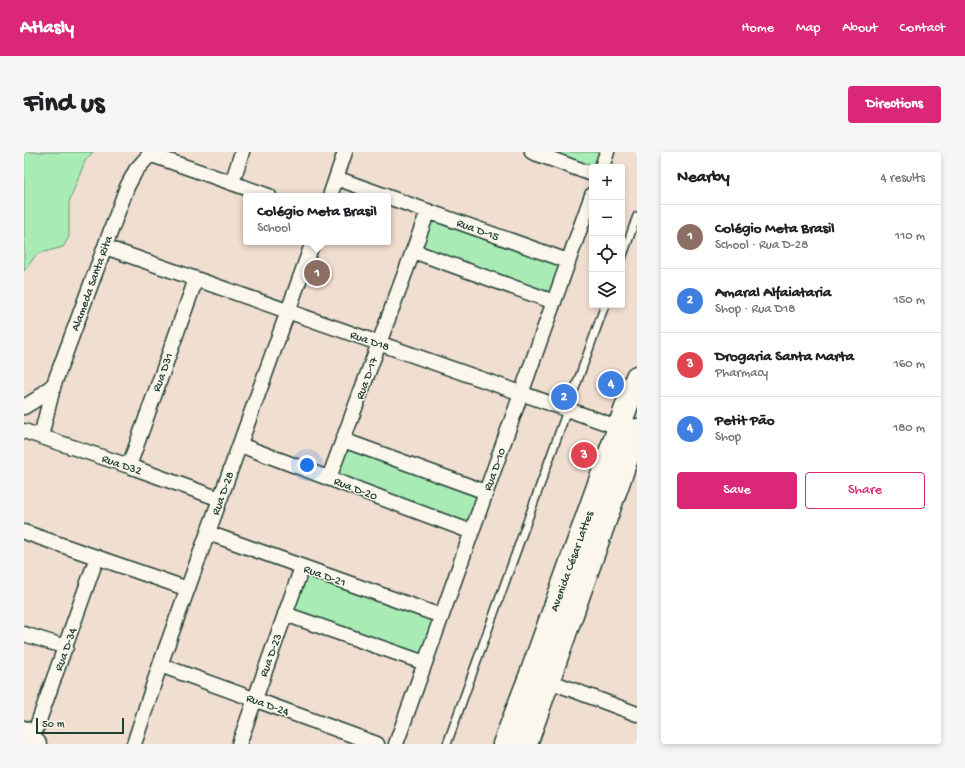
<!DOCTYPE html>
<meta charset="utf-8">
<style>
:root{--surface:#fff;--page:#f6f6f6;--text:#202124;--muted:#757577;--line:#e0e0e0;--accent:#db2777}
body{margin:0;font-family:"Gochi Hand",sans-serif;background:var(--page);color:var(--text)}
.controls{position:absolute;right:12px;top:12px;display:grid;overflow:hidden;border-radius:4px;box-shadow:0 2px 6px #0003}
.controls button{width:36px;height:36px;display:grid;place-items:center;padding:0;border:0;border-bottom:1px solid var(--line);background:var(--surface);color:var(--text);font:20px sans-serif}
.scale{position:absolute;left:12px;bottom:10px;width:88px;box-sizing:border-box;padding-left:4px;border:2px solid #1f3d34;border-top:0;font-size:11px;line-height:14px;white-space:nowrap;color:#1f3d34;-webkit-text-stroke:3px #fbf7ec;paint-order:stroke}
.you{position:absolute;left:283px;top:313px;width:14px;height:14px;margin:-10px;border:3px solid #fff;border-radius:50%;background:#1a73e8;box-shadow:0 0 0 6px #1a73e833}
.badge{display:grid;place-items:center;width:26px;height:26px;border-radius:50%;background:var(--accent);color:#fff;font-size:13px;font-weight:700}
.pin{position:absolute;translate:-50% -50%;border:2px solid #fff;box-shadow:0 1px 4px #0006}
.popup{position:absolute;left:219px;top:41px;width:148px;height:52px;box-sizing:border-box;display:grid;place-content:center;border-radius:4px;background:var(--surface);filter:drop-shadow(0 1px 3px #0005);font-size:13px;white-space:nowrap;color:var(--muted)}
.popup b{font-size:15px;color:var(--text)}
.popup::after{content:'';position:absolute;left:50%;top:100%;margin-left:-8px;border:8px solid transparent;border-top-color:var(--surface)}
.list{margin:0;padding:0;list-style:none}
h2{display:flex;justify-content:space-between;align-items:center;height:52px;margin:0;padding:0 16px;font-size:17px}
h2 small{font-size:13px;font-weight:400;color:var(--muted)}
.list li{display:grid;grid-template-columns:26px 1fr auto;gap:12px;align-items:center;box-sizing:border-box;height:64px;padding:0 16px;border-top:1px solid var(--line)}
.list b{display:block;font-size:15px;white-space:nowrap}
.list p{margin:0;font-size:13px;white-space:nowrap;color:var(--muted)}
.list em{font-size:13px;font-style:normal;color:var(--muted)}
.actions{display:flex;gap:8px;padding:12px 16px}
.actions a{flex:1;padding:9px 0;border:1px solid var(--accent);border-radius:4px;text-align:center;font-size:14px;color:var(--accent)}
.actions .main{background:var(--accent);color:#fff}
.icon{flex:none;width:22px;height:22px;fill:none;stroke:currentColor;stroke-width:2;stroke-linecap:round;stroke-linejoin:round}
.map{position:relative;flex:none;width:613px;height:592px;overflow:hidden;border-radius:4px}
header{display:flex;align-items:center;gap:24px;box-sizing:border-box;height:56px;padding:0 20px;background:var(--accent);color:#fff}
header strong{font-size:19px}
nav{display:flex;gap:22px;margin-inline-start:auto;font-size:14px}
.intro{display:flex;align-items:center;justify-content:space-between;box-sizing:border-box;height:96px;padding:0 24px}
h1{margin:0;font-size:28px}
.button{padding:10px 18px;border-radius:4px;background:var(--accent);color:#fff;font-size:14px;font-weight:700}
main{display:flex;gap:24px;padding:0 24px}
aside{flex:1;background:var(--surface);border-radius:4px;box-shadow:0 2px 6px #0003}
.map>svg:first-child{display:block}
</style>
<header>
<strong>Atlasly</strong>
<nav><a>Home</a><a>Map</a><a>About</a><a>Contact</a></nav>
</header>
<div class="intro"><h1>Find us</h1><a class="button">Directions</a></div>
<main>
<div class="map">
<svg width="613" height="592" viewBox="0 0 613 592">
<rect width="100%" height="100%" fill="#f0ded0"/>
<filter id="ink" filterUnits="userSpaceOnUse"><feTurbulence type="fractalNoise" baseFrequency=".025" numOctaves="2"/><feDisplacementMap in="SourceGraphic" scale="8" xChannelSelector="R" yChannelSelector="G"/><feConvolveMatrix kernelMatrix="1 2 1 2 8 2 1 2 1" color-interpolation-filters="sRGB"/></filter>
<g filter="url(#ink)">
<path fill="#a9ebb4" stroke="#649474" d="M 0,0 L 69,0 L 61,9 L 45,50 L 45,85 L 39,95 L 13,102 L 0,119 Z
M 514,0 L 580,0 L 574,15 L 568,15 Z
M 405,63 L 542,110 L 528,147 L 393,99 Z
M 321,291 L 458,342 L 445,377 L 309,325 Z
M 281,419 L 412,466 L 398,504 L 267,458 Z"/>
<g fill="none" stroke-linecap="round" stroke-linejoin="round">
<g stroke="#1f3d34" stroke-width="10">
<path id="lane" d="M 598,106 L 613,64
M 423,592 L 581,153"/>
</g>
<g stroke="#1f3d34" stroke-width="17">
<path id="street" d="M 508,0 L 568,22
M 125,2 L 245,44
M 578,15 L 583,0
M 312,26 L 362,44
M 208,31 L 218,0
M 306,44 L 321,0
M 364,45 L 544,109
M 81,95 L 602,278
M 389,99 L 530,150
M 0,255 L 13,247 L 30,232 L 103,35 L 112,18 L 128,0
M 0,279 L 105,314 L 196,347
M 17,284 L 30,232
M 319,288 L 462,340
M 216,293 L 448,380
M 105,314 L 172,127
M 305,326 L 404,59
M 0,380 L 164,437
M 184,381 L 417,464
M 261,462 L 401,511
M 0,482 L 42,495
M 136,513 L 353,592
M 517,526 L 613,562
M 8,588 L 73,405
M 110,592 L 136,513 L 289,90
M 215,592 L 278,415
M 372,592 L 568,43"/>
</g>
<g stroke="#1f3d34" stroke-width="23">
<path id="secondary" d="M 0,579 L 12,592"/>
</g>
<g stroke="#1f3d34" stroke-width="25">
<path id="primary" d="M 480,592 L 507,522 L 613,225
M 502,592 L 613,278"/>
</g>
<use href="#lane" stroke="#fbf7ec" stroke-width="7"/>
<use href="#street" stroke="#fbf7ec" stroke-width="14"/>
<use href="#secondary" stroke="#fbf7ec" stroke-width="20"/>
<use href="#primary" stroke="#fbf7ec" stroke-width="22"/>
</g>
</g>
<g text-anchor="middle" stroke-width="3" stroke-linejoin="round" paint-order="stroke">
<g font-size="12" fill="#1f3d34" stroke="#fbf7ec">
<text transform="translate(454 77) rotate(20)" y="4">Rua D-15</text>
<text transform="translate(67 131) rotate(-70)" y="4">Alameda Santa Rita</text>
<text transform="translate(346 188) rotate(19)" y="4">Rua D18</text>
<text transform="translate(138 220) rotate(-70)" y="4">Rua D31</text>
<text transform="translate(342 226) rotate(-70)" y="4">Rua D-17</text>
<text transform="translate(98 312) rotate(19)" y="4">Rua D32</text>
<text transform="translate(470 317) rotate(-70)" y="4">Rua D-10</text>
<text transform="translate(332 336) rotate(21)" y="4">Rua D-20</text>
<text transform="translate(198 341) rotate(-70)" y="4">Rua D-28</text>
<text transform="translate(547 409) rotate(-70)" y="4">Avenida César Lattes</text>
<text transform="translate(301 423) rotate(20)" y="4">Rua D-21</text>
<text transform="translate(41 497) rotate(-70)" y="4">Rua D-34</text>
<text transform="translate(246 503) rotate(-70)" y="4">Rua D-23</text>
<text transform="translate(244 552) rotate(20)" y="4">Rua D-24</text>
</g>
</g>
</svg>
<div class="controls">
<button>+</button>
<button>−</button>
<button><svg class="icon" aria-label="locate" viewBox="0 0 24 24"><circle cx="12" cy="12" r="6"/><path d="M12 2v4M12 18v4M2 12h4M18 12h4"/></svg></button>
<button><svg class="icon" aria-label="layers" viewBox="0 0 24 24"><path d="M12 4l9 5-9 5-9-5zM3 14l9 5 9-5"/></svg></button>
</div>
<div class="scale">50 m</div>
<div class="you"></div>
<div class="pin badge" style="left:293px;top:121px;background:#8d6e63">1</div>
<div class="popup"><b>Colégio Meta Brasil</b>School</div>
<div class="pin badge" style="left:540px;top:245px;background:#3f7fe0">2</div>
<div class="pin badge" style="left:560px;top:303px;background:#e0444e">3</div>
<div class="pin badge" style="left:587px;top:232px;background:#3f7fe0">4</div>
</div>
<aside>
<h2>Nearby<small>4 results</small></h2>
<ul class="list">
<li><span class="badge" style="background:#8d6e63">1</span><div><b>Colégio Meta Brasil</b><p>School · Rua D-28</p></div><em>110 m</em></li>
<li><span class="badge" style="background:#3f7fe0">2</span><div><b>Amaral Alfaiataria</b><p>Shop · Rua D18</p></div><em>150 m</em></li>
<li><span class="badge" style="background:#e0444e">3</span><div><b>Drogaria Santa Marta</b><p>Pharmacy</p></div><em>160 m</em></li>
<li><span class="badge" style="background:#3f7fe0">4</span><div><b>Petit Pão</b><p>Shop</p></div><em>180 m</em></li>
</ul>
<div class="actions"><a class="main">Save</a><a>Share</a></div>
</aside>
</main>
